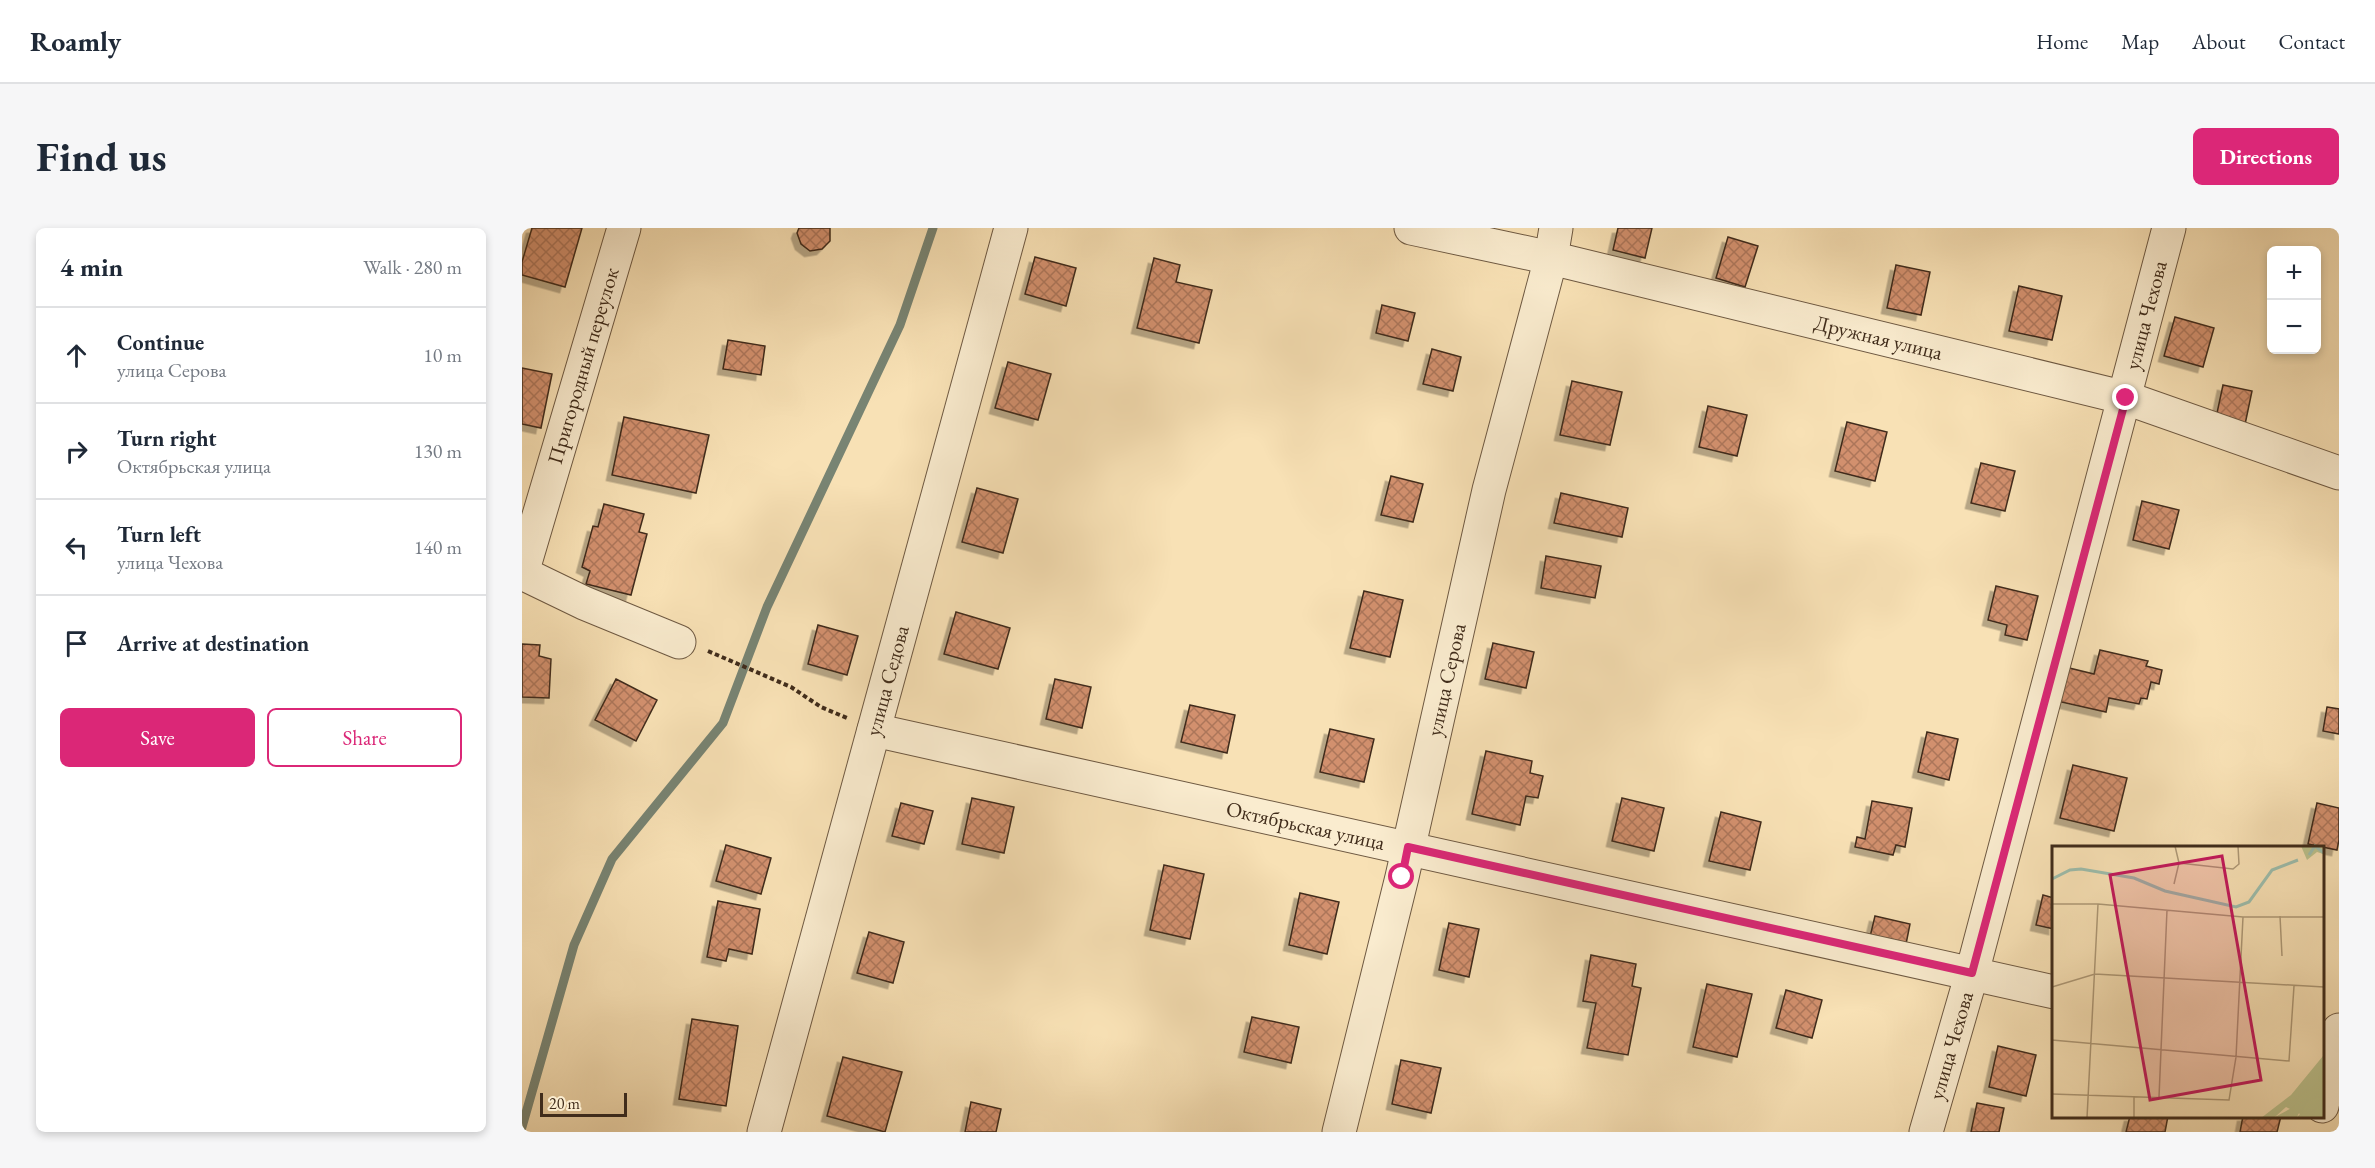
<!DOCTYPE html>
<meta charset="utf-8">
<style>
:root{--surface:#fff;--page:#f6f6f7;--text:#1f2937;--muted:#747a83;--line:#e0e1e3;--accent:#db2777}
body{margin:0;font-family:"EB Garamond",serif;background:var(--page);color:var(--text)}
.controls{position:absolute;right:18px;top:18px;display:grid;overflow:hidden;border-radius:9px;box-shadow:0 3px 9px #0003}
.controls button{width:54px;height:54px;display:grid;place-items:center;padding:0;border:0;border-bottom:2px solid var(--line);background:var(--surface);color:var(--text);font:30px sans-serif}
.scale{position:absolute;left:18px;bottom:15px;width:87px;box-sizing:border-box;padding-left:6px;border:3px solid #402c1b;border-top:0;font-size:16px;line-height:21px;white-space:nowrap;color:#402c1b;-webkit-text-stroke:4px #faeccf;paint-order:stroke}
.stop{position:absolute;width:18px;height:18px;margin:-14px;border:4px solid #db2777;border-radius:50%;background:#fff}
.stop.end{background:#db2777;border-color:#fff;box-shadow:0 2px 6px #0008}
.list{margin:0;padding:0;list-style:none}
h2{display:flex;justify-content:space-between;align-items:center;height:78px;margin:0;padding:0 24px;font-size:26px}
h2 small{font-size:20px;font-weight:400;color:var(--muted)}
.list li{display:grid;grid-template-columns:39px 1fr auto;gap:18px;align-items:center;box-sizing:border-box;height:96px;padding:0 24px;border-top:2px solid var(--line)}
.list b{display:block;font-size:22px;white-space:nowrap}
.list p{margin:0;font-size:20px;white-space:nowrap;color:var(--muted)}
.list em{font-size:20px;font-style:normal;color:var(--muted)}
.actions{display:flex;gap:12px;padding:18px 24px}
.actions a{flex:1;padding:14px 0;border:2px solid var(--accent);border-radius:9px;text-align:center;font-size:21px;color:var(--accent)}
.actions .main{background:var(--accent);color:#fff}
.icon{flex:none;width:33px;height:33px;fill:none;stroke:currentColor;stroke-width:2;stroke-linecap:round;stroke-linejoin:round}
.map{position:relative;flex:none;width:1817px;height:904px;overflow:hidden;border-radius:9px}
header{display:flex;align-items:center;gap:36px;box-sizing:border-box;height:84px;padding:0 30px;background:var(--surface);border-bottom:2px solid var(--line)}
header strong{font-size:28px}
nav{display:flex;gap:33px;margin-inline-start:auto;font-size:21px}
.intro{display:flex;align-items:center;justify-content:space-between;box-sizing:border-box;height:144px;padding:0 36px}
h1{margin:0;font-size:42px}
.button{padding:15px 27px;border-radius:9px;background:var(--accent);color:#fff;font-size:21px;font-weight:700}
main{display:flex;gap:36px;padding:0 36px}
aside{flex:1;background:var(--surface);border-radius:9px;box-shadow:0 3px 9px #0003}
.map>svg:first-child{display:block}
</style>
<header>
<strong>Roamly</strong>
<nav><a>Home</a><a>Map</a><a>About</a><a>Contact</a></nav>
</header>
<div class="intro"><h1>Find us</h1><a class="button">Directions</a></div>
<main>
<aside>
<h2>4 min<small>Walk · 280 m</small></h2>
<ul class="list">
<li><svg class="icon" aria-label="ahead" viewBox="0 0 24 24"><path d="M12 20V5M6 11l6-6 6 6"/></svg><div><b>Continue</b><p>улица Серова</p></div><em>10 m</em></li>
<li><svg class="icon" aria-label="right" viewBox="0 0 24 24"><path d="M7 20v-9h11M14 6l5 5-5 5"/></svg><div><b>Turn right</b><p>Октябрьская улица</p></div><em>130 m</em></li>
<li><svg class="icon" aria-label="left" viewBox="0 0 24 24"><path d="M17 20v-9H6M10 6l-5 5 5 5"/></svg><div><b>Turn left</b><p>улица Чехова</p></div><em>140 m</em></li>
<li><svg class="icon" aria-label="arrive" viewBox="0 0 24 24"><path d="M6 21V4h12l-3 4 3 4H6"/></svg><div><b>Arrive at destination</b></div></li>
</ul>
<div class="actions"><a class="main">Save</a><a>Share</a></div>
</aside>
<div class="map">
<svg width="1817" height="904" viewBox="0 0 1817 904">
<defs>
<pattern id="building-cross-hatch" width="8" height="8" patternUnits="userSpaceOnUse" patternTransform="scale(1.5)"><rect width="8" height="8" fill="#d2906e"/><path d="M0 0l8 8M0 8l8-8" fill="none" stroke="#ac765a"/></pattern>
<filter id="shadow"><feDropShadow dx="-5.5" dy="5.5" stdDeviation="0" flood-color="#0004"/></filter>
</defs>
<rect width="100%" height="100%" fill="#f8e1b5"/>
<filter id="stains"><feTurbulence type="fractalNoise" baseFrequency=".00333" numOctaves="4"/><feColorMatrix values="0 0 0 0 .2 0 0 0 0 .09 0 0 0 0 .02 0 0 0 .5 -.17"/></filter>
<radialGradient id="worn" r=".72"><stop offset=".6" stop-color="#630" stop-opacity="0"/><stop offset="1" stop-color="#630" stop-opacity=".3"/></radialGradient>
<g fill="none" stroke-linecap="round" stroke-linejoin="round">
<path stroke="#788473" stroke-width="9" d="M 0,899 L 52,717 L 90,631 L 201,495 L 245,379 L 378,97 L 411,0"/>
</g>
<path fill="url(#building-cross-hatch)" stroke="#402c1b" stroke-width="1.5" filter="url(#shadow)" d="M 10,0 L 60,0 L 43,59 L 0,47 L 0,34 Z
M 277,0 L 308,0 L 308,13 L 300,21 L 288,23 L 279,16 L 275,5 Z
M 1096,0 L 1130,0 L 1123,30 L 1091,22 Z
M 1206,9 L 1236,18 L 1223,59 L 1194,50 Z
M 513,29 L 554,40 L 544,78 L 503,66 Z
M 632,30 L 658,37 L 654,54 L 690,62 L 677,115 L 615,100 Z
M 1374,37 L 1408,44 L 1399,87 L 1365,80 Z
M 1497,58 L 1540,68 L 1530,112 L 1487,103 Z
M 860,77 L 893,85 L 886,113 L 854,105 Z
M 1653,89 L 1692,100 L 1681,139 L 1642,128 Z
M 206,112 L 243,118 L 239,147 L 201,141 Z
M 910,121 L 939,129 L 931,163 L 901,156 Z
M 486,134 L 529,146 L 516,192 L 473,180 Z
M 0,140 L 30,146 L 19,200 L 0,196 Z
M 1050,153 L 1100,164 L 1088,217 L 1038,207 Z
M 1701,157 L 1730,163 L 1721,206 L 1692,199 Z
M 1186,178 L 1225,187 L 1215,228 L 1177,219 Z
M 102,189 L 187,207 L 174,265 L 90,247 Z
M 1325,194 L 1365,204 L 1353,253 L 1313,243 Z
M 1459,235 L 1493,243 L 1483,283 L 1449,275 Z
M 869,248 L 901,256 L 891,294 L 859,287 Z
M 455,260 L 496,271 L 481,325 L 440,314 Z
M 1039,265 L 1106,280 L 1100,309 L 1032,295 Z
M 1620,273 L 1657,282 L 1647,321 L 1611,312 Z
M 82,276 L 122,286 L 117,304 L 125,306 L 109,367 L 64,356 L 68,343 L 60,339 L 71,298 L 76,299 Z
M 1024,328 L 1079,338 L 1073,370 L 1019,360 Z
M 1474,358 L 1516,368 L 1505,412 L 1483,407 L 1485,397 L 1466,392 Z
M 842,363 L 881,372 L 868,429 L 828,420 Z
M 434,384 L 488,400 L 476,441 L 422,426 Z
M 296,397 L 336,408 L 325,447 L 286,436 Z
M 971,415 L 1012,424 L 1004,460 L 963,451 Z
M 0,416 L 18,417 L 17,428 L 29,431 L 27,470 L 0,469 Z
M 1578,422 L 1626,433 L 1624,438 L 1640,442 L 1637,456 L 1629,454 L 1625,471 L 1619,470 L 1617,476 L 1587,470 L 1584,484 L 1535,473 L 1543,439 L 1572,446 Z
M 94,451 L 135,472 L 114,513 L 73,492 Z
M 533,451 L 569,459 L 560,500 L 524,491 Z
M 668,477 L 713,487 L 705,525 L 659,514 Z
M 1805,479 L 1817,481 L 1817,506 L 1801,503 Z
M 808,501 L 852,511 L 842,554 L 798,544 Z
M 1405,504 L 1436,511 L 1427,552 L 1396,544 Z
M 964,523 L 1010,533 L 1008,545 L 1021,548 L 1016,570 L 1004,568 L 998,597 L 950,586 Z
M 1551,537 L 1605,550 L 1592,603 L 1538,590 Z
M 450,570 L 492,579 L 482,625 L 440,616 Z
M 1100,570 L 1142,580 L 1132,623 L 1090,613 Z
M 1350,573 L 1390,580 L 1383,619 L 1374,617 L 1371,627 L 1333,619 L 1335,609 L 1343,611 Z
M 379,575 L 411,583 L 402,616 L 370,608 Z
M 1795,575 L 1817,580 L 1817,612 L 1815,622 L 1786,616 Z
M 1199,584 L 1239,594 L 1228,642 L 1187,633 Z
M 204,617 L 249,630 L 239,666 L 194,653 Z
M 642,637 L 682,646 L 668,711 L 628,702 Z
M 778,665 L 817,674 L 805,726 L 767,717 Z
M 1521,667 L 1532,670 L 1532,701 L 1514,697 Z
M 196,673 L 238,681 L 230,726 L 207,721 L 204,733 L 185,729 Z
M 1353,688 L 1388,696 L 1383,721 L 1347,713 Z
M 927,695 L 957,701 L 947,749 L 917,742 Z
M 347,704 L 382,714 L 371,755 L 335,745 Z
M 1069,727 L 1114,736 L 1110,758 L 1119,760 L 1106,827 L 1065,820 L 1074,775 L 1061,773 Z
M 1185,756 L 1230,766 L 1215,829 L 1171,819 Z
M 1264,762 L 1300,772 L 1290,810 L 1254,800 Z
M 730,789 L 777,799 L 769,835 L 722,824 Z
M 170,791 L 216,798 L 204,878 L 157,871 Z
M 1476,818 L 1514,827 L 1504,868 L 1467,859 Z
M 321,829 L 380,844 L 363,904 L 305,888 Z
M 879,832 L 919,840 L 909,885 L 870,876 Z
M 449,874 L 479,881 L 474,904 L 443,904 Z
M 1455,875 L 1482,880 L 1477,904 L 1449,904 Z
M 1608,888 L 1646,888 L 1643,904 L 1604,904 Z
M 1721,888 L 1759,888 L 1755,904 L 1718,904 Z"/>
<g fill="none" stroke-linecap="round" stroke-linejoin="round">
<g stroke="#6e5942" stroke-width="35">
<g id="minor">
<path id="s1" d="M 889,0 L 1029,30 L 1604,170 L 1817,245"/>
<path id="s2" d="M 0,345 L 102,0"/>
<path d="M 0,345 L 62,375 L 157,414"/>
<path id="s3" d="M 352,502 L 1532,764"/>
<path d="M 1800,878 L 1817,802"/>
<path id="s4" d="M 242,904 L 489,0"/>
<path id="s5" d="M 817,904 L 880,649 L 967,262 L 1029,30 L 1034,0"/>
<path id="s6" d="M 1404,904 L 1450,745 L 1647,0"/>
</g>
</g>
<path stroke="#402c1b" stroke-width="4" stroke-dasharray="4.5 3" stroke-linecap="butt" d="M 186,423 L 269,459 L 299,479 L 325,490"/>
<use href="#minor" stroke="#faeccf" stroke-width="33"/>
</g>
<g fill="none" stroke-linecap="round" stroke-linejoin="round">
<path stroke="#db2777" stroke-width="8" d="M 880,649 L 886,619 L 1450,745 L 1604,170"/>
</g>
<g text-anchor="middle" stroke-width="4.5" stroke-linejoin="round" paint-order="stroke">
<g font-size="21" fill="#402c1b" stroke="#faeccf">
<text dy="7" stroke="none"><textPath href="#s6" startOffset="846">улица Чехова</textPath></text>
<text dy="7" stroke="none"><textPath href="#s1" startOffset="480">Дружная улица</textPath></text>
<text dy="7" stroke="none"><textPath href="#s2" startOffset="216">Пригородный переулок</textPath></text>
<text dy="7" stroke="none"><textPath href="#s4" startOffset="468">улица Седова</textPath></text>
<text dy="7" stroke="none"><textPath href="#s5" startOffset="465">улица Серова</textPath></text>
<text dy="7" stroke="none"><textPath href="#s3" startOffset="442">Октябрьская улица</textPath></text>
<text dy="7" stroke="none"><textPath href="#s6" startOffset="90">улица Чехова</textPath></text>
</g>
</g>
<g transform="translate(1530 618)">
<rect width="272" height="272" fill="#f8e1b5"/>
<path d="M 271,210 L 271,271 L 245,271 L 248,268 L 234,261 L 223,271 L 209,272 L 239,249 Z" fill="#bcc38e"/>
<path d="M 249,0 L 271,0 L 271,8 L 265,6 L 255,14 ZM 245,259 L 250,261 L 245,271 L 223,271 Z" fill="#bcc38e"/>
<path fill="none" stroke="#9dbead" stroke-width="3" d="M 257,9 L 263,0 L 272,7M 0,33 L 18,24 L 29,23 L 82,32 L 113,45 L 184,61 L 197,56 L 220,24 L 246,14"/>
<path fill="none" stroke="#ae9977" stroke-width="1.5" d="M 127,17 L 181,23 L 187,18 L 186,0M 122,38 L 127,17 L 123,0M 0,58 L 46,58 L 191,71 L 272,71M 228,70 L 230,110M 0,141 L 43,128 L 272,141M 0,194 L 237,215 L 242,140M 0,248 L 177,254 L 184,211 L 191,71M 107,251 L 115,64M 35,272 L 46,58M 82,272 L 82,250"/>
<path fill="#c2185b" fill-opacity="0.15" stroke="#c2185b" stroke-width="3" d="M 170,10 L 209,234 L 98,254 L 58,29 Z"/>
<rect width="272" height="272" fill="none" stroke="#402c1b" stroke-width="3"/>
</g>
<rect width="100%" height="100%" filter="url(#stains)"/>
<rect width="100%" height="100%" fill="url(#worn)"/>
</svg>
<div class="controls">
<button>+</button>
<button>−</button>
</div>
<div class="scale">20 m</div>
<div class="stop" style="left:880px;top:649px"></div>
<div class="stop end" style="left:1604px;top:170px"></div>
</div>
</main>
